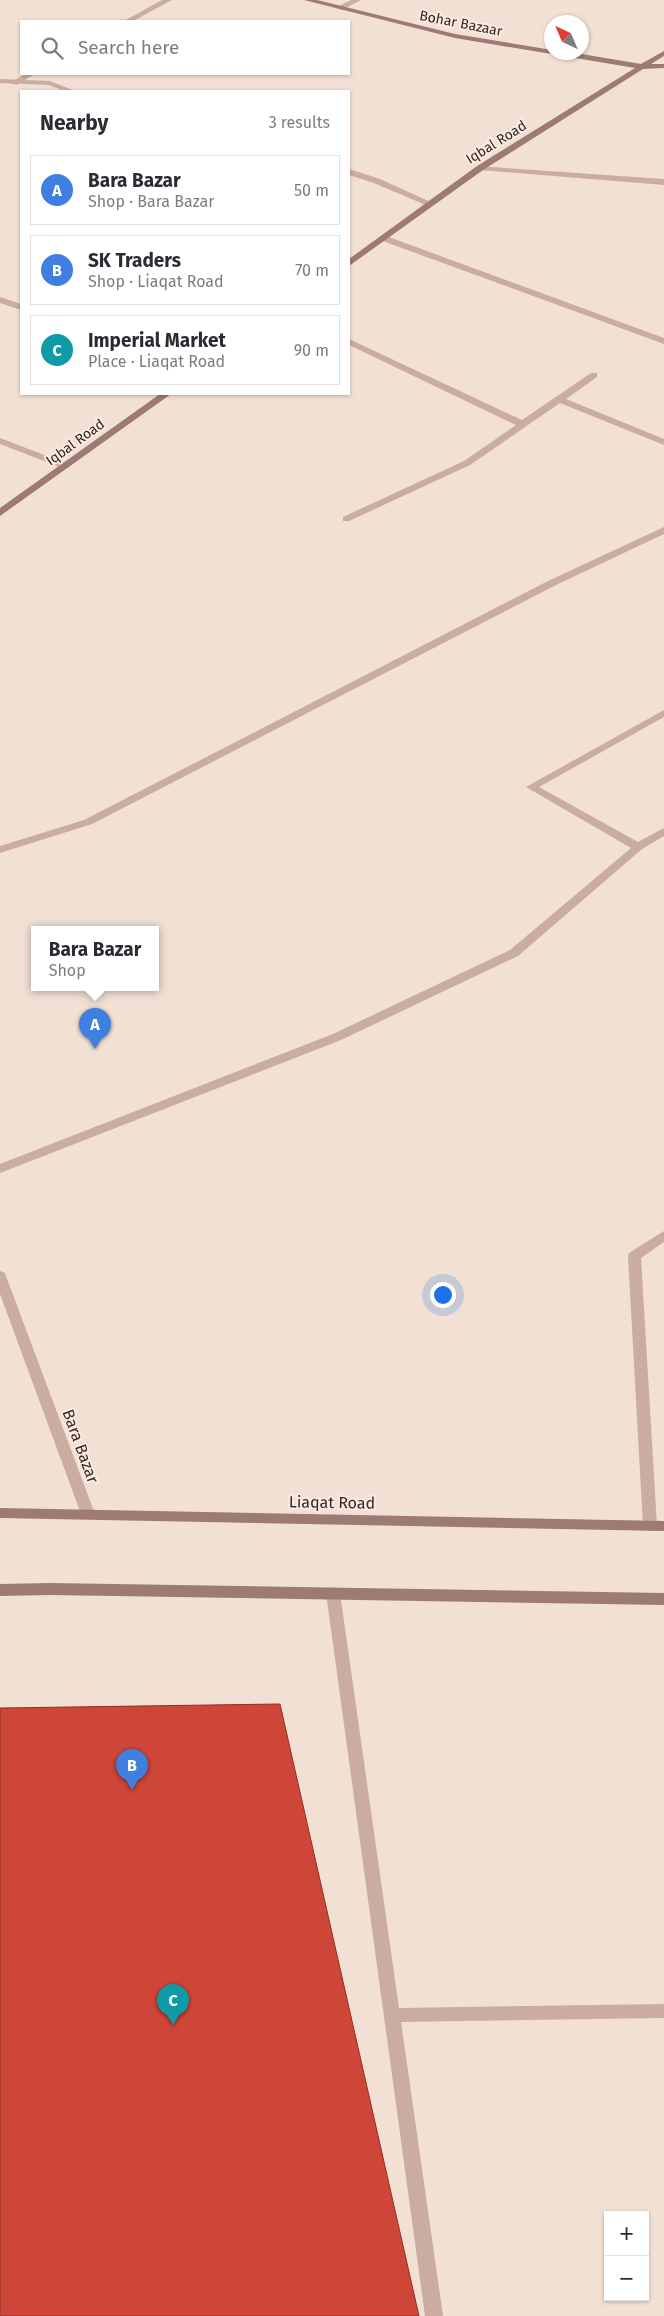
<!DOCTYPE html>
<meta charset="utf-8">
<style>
:root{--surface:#fff;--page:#f7f7f7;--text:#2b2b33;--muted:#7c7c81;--line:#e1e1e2;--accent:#1a73e8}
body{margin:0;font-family:"Fira Sans",sans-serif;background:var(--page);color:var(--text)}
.controls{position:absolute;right:15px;bottom:15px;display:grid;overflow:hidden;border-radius:0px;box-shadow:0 1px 4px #0004}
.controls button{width:45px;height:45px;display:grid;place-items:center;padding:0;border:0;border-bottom:1px solid var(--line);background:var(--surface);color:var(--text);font:25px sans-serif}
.compass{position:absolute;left:544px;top:15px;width:45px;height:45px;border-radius:50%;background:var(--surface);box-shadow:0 1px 4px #0004;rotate:316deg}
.you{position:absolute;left:442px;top:1294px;width:18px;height:18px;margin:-12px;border:4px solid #fff;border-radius:50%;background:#1a73e8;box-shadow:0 0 0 8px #1a73e833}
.badge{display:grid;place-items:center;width:32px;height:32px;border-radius:50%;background:var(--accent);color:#fff;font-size:16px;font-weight:700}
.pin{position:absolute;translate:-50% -41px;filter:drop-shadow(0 1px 2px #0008)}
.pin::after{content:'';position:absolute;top:26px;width:18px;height:15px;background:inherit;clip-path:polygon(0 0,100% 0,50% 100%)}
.popup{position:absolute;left:31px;top:926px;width:128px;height:65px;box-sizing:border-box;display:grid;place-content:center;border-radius:0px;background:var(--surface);filter:drop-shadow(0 1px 4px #0005);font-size:16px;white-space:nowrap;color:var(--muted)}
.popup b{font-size:19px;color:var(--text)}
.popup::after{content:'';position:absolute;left:50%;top:100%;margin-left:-10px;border:10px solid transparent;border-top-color:var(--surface)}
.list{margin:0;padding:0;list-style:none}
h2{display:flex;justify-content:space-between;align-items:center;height:65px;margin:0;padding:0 20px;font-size:21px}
h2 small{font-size:16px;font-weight:400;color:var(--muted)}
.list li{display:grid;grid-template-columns:32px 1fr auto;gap:15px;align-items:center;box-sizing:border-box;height:70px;margin:0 10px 10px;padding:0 10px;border:1px solid var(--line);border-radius:0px}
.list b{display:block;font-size:19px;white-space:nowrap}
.list p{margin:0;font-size:16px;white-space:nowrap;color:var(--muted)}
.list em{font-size:16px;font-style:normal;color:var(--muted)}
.icon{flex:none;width:28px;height:28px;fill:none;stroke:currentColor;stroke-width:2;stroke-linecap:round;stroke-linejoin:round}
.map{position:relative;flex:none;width:664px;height:2316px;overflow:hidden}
.search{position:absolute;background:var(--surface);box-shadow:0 1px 4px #0004;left:20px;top:20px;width:330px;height:55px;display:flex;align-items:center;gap:12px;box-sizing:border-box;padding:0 18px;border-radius:0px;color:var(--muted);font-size:19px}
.panel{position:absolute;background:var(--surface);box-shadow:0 1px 4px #0004;left:20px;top:90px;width:330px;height:305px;border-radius:0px}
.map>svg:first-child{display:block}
</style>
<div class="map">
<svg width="664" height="2316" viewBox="0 0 664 2316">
<rect width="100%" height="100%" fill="#f2e0d4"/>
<path fill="#cd4637" stroke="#903126" d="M 280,1704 L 419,2316 L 0,2316 L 0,1708 Z"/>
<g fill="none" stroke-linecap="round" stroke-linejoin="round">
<path fill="#caada0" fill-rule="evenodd" d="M 351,0 L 361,0 L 342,10 L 335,8 Z
M 0,79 L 50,81 L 75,91 L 64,91 L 49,85 L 0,83 Z
M 349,169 L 380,179 L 435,204 L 428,206 L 374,183 L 349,175 Z
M 380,236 L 386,236 L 664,338 L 664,344 L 380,240 Z
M 349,339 L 522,420 L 591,373 L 597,373 L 597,377 L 566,399 L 664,439 L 664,445 L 560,403 L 470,465 L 349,521 L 343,521 L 343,517 L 464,461 L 516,425 L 349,345 Z
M 664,527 L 664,534 L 556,585 L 92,824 L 0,853 L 0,846 L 84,820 L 548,581 Z
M 664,710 L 664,717 L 539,787 L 638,842 L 664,828 L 664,836 L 642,849 L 518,956 L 341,1040 L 0,1173 L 0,1164 L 333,1034 L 510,950 L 631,848 L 526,787 Z
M 664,1231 L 664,1242 L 641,1258 L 657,1526 L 655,1530 L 650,1531 L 645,1530 L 643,1526 L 628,1256 L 629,1253 Z"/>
<path fill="#caada0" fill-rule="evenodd" d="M 162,0 L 172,0 L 133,21 L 124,21 Z
M 25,74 L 35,74 L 17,85 L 10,83 Z
M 477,166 L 664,179 L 664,185 L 480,170 L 477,170 Z
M 0,297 L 21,304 L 21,310 L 0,303 Z
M 0,438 L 68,464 L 70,466 L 68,468 L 62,468 L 0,444 Z
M 0,1271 L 5,1273 L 6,1276 L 95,1514 L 93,1518 L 88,1519 L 83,1518 L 81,1514 L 0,1294 Z
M 333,1587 L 338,1589 L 340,1593 L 399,2008 L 664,2004 L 664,2018 L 401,2022 L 443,2316 L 425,2316 L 326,1593 L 328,1589 Z"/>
<path fill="#9d7b72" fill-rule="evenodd" d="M 304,0 L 317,0 L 455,34 L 552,50 L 552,52 L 570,52 L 641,64 L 664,51 L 664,56 L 651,64 L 664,64 L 664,68 L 643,69 L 483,170 L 349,266 L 349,259 L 477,166 L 635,68 L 455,38 Z
M 160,394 L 171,394 L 0,516 L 0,508 Z
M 0,1508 L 664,1521 L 664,1531 L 0,1518 Z
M 50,1583 L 664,1593 L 664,1605 L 50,1595 L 0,1596 L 0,1584 Z"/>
</g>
<g text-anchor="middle" stroke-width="4" stroke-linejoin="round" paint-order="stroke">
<g font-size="14" fill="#332624" stroke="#faeae0">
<text transform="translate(461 23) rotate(11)" y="5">Bohar Bazaar</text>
<text transform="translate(496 142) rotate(-32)" y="5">Iqbal Road</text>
<text transform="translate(75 442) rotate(-36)" y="5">Iqbal Road</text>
</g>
<g font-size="16" fill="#332624" stroke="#faeae0">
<text transform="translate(81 1446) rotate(70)" y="6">Bara Bazar</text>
<text transform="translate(332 1502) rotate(1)" y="6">Liaqat Road</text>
</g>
</g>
</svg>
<div class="controls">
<button>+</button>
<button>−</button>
</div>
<svg class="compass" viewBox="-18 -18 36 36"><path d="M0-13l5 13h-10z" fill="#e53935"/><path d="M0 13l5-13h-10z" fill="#7c7c81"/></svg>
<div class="you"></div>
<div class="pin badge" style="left:95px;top:1049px;background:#3f7fe0">A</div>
<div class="popup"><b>Bara Bazar</b>Shop</div>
<div class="pin badge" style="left:132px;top:1790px;background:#3f7fe0">B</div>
<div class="pin badge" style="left:173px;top:2025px;background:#0f9aa8">C</div>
<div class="search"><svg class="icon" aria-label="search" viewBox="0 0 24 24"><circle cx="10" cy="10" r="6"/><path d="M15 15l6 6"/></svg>Search here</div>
<section class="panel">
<h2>Nearby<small>3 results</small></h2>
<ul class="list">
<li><span class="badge" style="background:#3f7fe0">A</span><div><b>Bara Bazar</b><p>Shop · Bara Bazar</p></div><em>50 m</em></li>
<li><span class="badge" style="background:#3f7fe0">B</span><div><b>SK Traders</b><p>Shop · Liaqat Road</p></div><em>70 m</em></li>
<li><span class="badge" style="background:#0f9aa8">C</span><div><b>Imperial Market</b><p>Place · Liaqat Road</p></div><em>90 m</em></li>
</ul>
</section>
</div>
